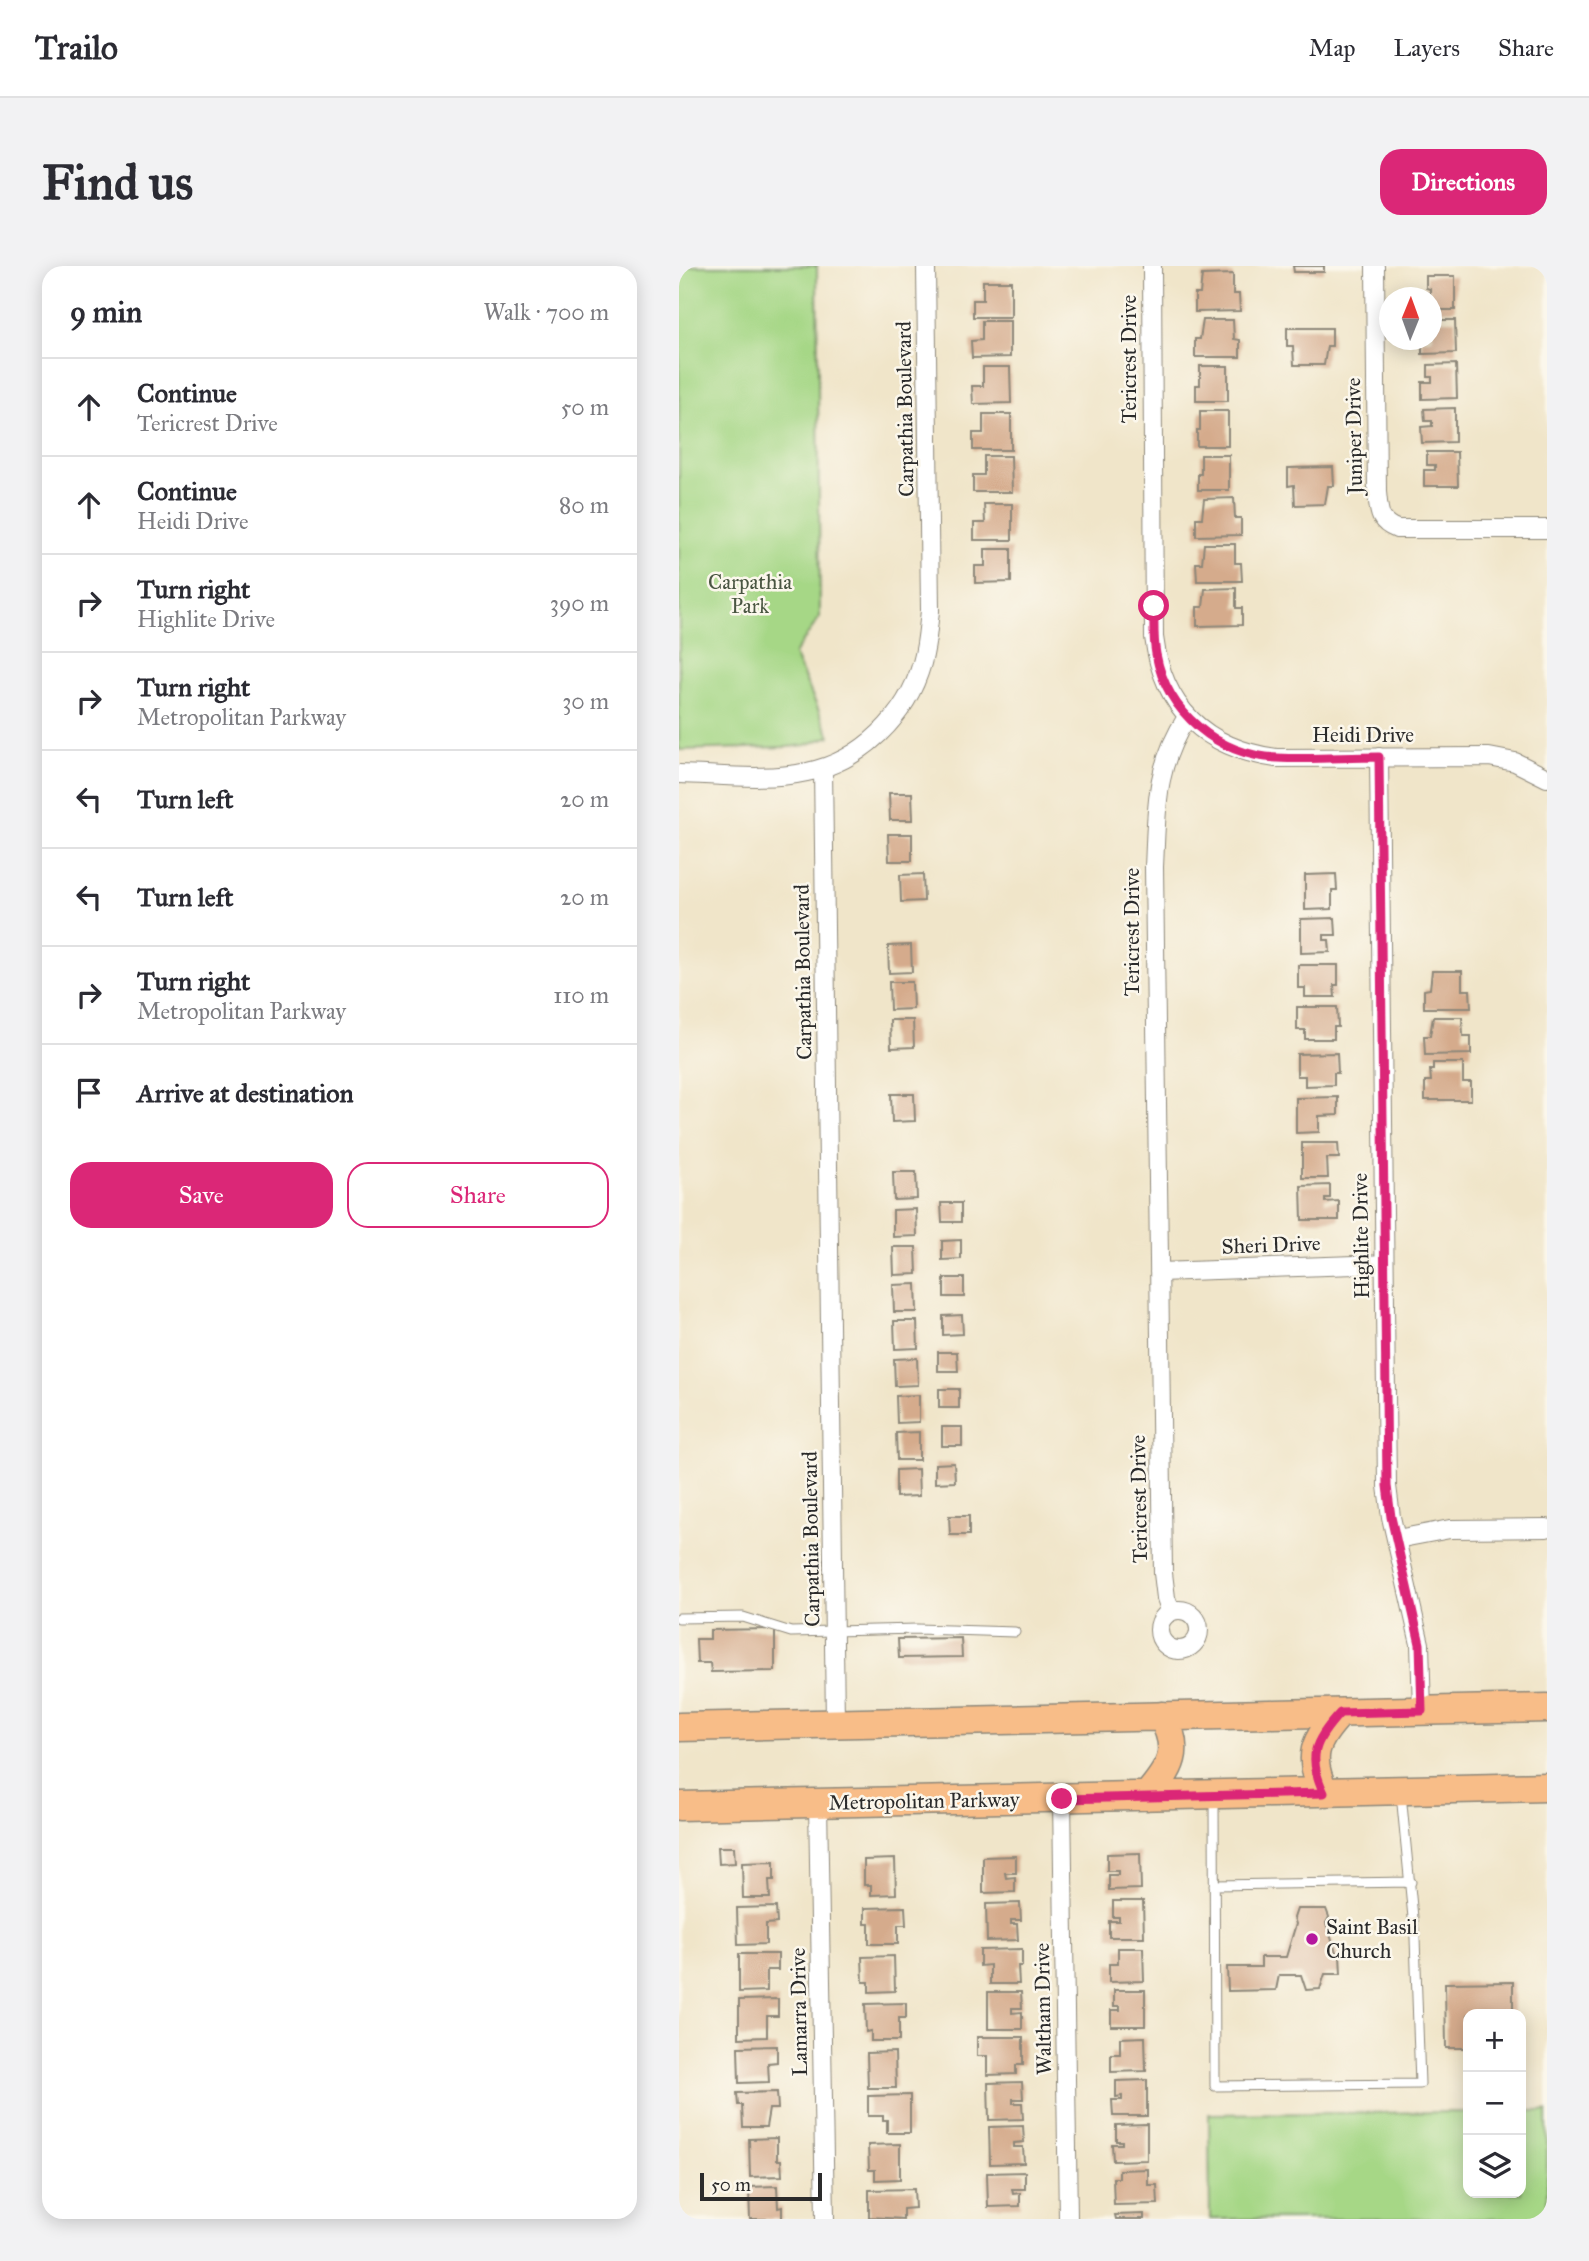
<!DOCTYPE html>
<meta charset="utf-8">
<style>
:root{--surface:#fff;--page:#f2f2f3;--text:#2b2b33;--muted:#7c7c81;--line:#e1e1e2;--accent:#db2777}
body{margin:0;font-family:"IM FELL Great Primer",serif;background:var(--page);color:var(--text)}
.controls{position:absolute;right:21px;bottom:21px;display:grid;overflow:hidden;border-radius:14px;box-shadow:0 4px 18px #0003}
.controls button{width:63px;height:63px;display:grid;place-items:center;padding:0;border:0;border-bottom:2px solid var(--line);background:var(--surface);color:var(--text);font:35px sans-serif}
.compass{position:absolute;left:700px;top:21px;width:63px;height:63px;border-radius:50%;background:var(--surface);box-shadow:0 4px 18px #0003;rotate:1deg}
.scale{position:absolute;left:21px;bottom:18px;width:122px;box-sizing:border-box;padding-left:7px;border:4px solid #2b2b2b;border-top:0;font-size:19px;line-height:24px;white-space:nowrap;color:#2b2b2b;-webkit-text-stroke:5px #fbf7ec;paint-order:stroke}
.stop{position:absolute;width:21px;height:21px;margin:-16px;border:5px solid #db2777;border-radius:50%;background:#fff}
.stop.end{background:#db2777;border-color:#fff;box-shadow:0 2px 7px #0008}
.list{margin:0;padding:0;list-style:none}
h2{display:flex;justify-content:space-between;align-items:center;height:91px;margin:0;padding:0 28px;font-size:30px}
h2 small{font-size:23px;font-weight:400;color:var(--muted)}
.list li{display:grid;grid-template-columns:46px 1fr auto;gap:21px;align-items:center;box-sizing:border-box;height:98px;padding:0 28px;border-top:2px solid var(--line)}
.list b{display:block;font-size:26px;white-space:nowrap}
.list p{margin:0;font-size:23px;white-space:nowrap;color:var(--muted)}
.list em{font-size:23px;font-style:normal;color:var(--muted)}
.actions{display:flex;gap:14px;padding:21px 28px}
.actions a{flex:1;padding:16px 0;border:2px solid var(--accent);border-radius:21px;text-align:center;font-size:24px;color:var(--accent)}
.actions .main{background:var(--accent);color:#fff}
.icon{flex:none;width:38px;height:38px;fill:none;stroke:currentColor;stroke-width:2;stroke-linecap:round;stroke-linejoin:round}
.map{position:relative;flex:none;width:868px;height:1953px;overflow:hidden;border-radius:21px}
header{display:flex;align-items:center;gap:42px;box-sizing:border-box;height:98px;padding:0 35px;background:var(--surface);border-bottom:2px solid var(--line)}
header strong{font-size:33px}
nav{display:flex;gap:38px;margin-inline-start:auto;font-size:24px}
.intro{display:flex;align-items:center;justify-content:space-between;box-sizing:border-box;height:168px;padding:0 42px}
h1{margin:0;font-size:49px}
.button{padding:18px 32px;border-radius:21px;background:var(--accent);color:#fff;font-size:24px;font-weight:700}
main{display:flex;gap:42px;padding:0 42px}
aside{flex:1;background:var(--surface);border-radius:21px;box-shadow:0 4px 18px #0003}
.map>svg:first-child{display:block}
</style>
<header>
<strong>Trailo</strong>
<nav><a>Map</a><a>Layers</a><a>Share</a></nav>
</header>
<div class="intro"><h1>Find us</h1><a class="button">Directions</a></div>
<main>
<aside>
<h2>9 min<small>Walk · 700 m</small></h2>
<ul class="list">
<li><svg class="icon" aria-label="ahead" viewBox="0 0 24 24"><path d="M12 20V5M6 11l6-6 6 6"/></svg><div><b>Continue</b><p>Tericrest Drive</p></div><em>50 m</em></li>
<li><svg class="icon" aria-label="ahead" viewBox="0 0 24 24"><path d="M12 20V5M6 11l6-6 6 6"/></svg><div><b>Continue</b><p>Heidi Drive</p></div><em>80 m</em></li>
<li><svg class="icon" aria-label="right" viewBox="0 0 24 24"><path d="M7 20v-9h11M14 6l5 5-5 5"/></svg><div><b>Turn right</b><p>Highlite Drive</p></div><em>390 m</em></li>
<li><svg class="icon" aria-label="right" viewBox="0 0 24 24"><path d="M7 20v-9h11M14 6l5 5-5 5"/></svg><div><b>Turn right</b><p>Metropolitan Parkway</p></div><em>30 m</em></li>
<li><svg class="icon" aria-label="left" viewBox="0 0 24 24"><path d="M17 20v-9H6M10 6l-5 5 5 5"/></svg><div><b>Turn left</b></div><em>20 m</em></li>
<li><svg class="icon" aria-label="left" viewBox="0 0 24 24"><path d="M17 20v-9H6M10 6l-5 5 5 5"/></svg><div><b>Turn left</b></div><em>20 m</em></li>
<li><svg class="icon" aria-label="right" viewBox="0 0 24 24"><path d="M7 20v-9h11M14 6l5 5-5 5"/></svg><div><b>Turn right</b><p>Metropolitan Parkway</p></div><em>110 m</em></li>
<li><svg class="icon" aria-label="arrive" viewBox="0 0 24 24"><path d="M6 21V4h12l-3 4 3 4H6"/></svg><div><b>Arrive at destination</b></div></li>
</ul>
<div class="actions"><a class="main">Save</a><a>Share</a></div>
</aside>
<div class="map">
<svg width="868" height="1953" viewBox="0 0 868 1953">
<rect width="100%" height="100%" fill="#fbf7ec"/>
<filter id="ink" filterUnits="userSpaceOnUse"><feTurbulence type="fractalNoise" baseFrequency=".0143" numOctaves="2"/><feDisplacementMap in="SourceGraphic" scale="14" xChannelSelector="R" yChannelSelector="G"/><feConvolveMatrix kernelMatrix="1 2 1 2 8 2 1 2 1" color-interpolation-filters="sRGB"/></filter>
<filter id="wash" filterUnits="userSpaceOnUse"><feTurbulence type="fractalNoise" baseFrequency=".00686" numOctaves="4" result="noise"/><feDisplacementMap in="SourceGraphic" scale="28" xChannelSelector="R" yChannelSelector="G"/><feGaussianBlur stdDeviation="1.57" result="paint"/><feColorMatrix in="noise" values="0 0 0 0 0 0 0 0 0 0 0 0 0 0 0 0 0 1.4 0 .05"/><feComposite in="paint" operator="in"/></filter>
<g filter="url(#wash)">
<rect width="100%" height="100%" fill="#f0e5c9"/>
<path fill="#a6d786" stroke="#688158" stroke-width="2" d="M 0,0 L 138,0 L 141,351 L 115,388 L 151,470 L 127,479 L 108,481 L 0,484 Z
M 842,1845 L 868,1845 L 868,1953 L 531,1953 L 530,1848 L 789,1846 L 789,1927 L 842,1927 Z"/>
<g id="blocks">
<path fill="#d5ab8c" d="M 614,0 L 645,0 L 645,6 L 615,6 Z
M 554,8 L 554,28 L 560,28 L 561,45 L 516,46 L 516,28 L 521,28 L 523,9 Z
M 747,10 L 776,10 L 776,44 L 752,44 L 752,32 L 741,32 L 741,27 L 751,27 L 751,23 L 747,22 Z
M 304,15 L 332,15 L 332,51 L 294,51 L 294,34 L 304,34 Z
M 524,54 L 554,54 L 555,73 L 561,74 L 561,91 L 516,91 L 516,73 L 521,73 Z
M 753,54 L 776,54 L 777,87 L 743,88 L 743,74 L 752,74 L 754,71 Z
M 303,55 L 331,55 L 331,91 L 293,92 L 292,75 L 303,74 Z
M 608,62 L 653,62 L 653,80 L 648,80 L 645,99 L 615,99 L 614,80 L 608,80 Z
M 777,98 L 778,132 L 743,133 L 743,116 L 753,116 L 753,111 L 749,111 L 749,99 Z
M 521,100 L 549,100 L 549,135 L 517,135 L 517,119 L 521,119 Z
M 304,101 L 331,101 L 332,137 L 294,138 L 293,120 L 304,120 Z
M 776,142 L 776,176 L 743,177 L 742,161 L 753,160 L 753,155 L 746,155 L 745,143 Z
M 521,145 L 549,145 L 549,180 L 518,180 L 518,164 L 521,164 Z
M 304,148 L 332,148 L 332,184 L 294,184 L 294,167 L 304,167 Z
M 748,186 L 778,186 L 779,220 L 745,220 L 745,204 L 756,204 L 756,199 L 748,199 Z
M 522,189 L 550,189 L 550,224 L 519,224 L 519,208 L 522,208 Z
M 305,190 L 332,190 L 333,226 L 294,226 L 294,209 L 305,209 Z
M 654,201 L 655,220 L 649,220 L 646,238 L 616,239 L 615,219 L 609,220 L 609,202 Z
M 555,232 L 556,252 L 562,252 L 562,269 L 517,270 L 517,252 L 523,252 L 525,233 Z
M 305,238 L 333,238 L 333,274 L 295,274 L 295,257 L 306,257 Z
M 525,278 L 556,278 L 556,297 L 562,297 L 563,315 L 518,315 L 517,297 L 523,297 Z
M 306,283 L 332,283 L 332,316 L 296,317 L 296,300 L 306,300 Z
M 557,322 L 557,342 L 563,342 L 563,359 L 518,360 L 518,341 L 524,341 L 526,323 Z
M 210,527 L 233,527 L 234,554 L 211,554 Z
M 209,568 L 233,568 L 233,595 L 210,595 Z
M 244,608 L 245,635 L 222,636 L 221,609 Z
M 657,608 L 658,624 L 653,624 L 653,643 L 626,644 L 626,609 Z
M 656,652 L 657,669 L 645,669 L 645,674 L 650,674 L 651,686 L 622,687 L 622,653 Z
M 232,679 L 233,706 L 210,707 L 209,680 Z
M 619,699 L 659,699 L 659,719 L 655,719 L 656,731 L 626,731 L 626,722 L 619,722 Z
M 753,705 L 783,705 L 783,724 L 791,724 L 792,742 L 745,742 L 745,724 L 751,723 Z
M 210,716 L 233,716 L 234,743 L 211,744 Z
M 618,741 L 658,741 L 659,761 L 655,761 L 655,773 L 626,773 L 626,764 L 618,764 Z
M 754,751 L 783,751 L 784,770 L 792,770 L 792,788 L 746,789 L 745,770 L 751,770 Z
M 211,754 L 234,754 L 235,781 L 212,782 Z
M 658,787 L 659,807 L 655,807 L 655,819 L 626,820 L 626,810 L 618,810 L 618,788 Z
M 754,797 L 784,797 L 784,816 L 792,816 L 792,834 L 746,834 L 746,815 L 752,815 L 751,804 L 754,804 Z
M 212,828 L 235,828 L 236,855 L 213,856 Z
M 659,831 L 659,849 L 640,850 L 640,866 L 617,867 L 617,832 Z
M 623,877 L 659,877 L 660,892 L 648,892 L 649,912 L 623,912 Z
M 214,906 L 237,906 L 238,933 L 215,934 Z
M 651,919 L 651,932 L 646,932 L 646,936 L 660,935 L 660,954 L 623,954 L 622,920 Z
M 262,937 L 282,937 L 282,956 L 263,956 Z
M 237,943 L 238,970 L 214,971 L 214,944 Z
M 282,974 L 282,993 L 263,994 L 263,975 Z
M 214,981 L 237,981 L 238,1008 L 215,1009 Z
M 265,1012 L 285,1012 L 285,1031 L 265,1031 Z
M 237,1018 L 238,1046 L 215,1046 L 214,1019 Z
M 283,1049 L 284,1068 L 264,1069 L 264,1050 Z
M 215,1055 L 238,1055 L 239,1082 L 216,1083 Z
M 259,1086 L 278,1086 L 279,1105 L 259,1105 Z
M 238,1092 L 239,1119 L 216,1120 L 215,1093 Z
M 260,1123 L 280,1123 L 280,1142 L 260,1142 Z
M 240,1129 L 240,1156 L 218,1157 L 217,1130 Z
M 263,1161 L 283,1161 L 283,1180 L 263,1180 Z
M 240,1166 L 240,1194 L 218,1194 L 217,1167 Z
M 275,1197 L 276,1216 L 256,1217 L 256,1198 Z
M 239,1203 L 240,1230 L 217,1231 L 217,1204 Z
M 270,1250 L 290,1250 L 290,1269 L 271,1269 Z
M 96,1363 L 96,1405 L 32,1406 L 31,1397 L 18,1397 L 17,1373 L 31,1373 L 31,1364 Z
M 282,1372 L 283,1391 L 220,1392 L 219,1373 Z
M 39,1581 L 55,1581 L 56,1597 L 40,1598 Z
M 461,1587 L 462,1623 L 430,1624 L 430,1609 L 439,1609 L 439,1605 L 428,1605 L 428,1588 Z
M 337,1590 L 337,1607 L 326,1607 L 327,1612 L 336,1611 L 336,1626 L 304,1627 L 304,1591 Z
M 216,1593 L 217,1628 L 192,1629 L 192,1619 L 185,1619 L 185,1594 Z
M 95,1596 L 95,1614 L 90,1614 L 91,1632 L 64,1632 L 63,1597 Z
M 434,1635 L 464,1635 L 465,1671 L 430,1671 L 430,1655 L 440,1655 L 440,1651 L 434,1651 Z
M 341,1637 L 342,1654 L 332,1654 L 332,1658 L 338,1658 L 339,1674 L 308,1675 L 307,1638 Z
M 97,1641 L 98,1657 L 87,1658 L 87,1678 L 59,1679 L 58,1642 Z
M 226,1641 L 227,1659 L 219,1659 L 219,1678 L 190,1678 L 190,1658 L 186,1658 L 186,1642 Z
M 618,1643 L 647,1643 L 650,1651 L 647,1657 L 658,1689 L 661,1689 L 662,1708 L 646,1708 L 641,1723 L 627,1724 L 622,1709 L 600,1709 L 597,1724 L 549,1725 L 548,1701 L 582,1701 L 582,1691 L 607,1691 L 617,1658 L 615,1652 Z
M 439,1682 L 464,1682 L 465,1715 L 430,1716 L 430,1698 L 439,1698 Z
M 343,1683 L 343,1700 L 339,1700 L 340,1718 L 311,1718 L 311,1699 L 301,1700 L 301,1684 Z
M 60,1688 L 99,1688 L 99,1704 L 88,1704 L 88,1725 L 60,1726 Z
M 215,1690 L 216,1725 L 190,1726 L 190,1716 L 184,1716 L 183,1691 Z
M 834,1716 L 834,1748 L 789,1748 L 789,1782 L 767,1782 L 766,1717 Z
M 435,1724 L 466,1724 L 466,1760 L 432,1760 L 432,1744 L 441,1744 L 441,1740 L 435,1740 Z
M 309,1726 L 342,1726 L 343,1742 L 333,1742 L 333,1747 L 343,1746 L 343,1763 L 309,1763 Z
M 99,1733 L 99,1750 L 88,1750 L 88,1771 L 60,1772 L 60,1734 Z
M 227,1737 L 227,1752 L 220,1752 L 220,1775 L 192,1775 L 192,1765 L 187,1766 L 186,1738 Z
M 298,1771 L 344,1771 L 344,1799 L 337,1799 L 337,1808 L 308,1809 L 308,1790 L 298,1790 Z
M 466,1771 L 467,1805 L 432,1806 L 432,1788 L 441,1788 L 441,1772 Z
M 98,1780 L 98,1796 L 89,1797 L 90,1816 L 60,1817 L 59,1781 Z
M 216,1786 L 217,1822 L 189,1822 L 188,1787 Z
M 468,1814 L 468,1850 L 434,1850 L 433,1834 L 443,1834 L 443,1830 L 437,1831 L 437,1815 Z
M 343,1816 L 344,1833 L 334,1833 L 334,1837 L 343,1837 L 344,1853 L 310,1854 L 309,1817 Z
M 98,1826 L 99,1843 L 90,1843 L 87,1861 L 64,1861 L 63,1839 L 59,1839 L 58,1827 Z
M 231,1829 L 231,1867 L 208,1867 L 208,1854 L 204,1854 L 204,1850 L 189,1850 L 189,1830 Z
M 468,1858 L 468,1894 L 434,1895 L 433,1878 L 443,1878 L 443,1875 L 437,1875 L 437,1859 Z
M 344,1860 L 345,1876 L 335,1877 L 335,1881 L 344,1881 L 345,1897 L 311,1898 L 310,1861 Z
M 98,1872 L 98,1894 L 102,1894 L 103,1910 L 71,1911 L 70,1873 Z
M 221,1878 L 221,1913 L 196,1914 L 196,1904 L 190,1904 L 189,1879 Z
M 469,1903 L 469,1919 L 478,1919 L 479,1938 L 435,1939 L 434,1912 L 440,1912 L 440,1904 Z
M 346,1906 L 346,1923 L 333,1923 L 334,1928 L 341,1927 L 341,1940 L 309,1941 L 308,1907 Z
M 98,1920 L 99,1942 L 103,1941 L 103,1953 L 71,1953 L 70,1921 Z
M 235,1923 L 236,1942 L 224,1943 L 224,1953 L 190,1951 L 190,1924 Z
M 465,1948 L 465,1953 L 437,1953 L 436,1949 Z"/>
</g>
</g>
<g filter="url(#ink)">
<use href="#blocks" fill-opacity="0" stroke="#8e887a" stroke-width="2"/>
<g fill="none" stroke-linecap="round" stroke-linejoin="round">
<g stroke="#8e887a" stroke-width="11">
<path id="lane" d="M 0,1352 L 64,1351 L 112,1366 L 238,1363 L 336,1366
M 535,1531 L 536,1820 L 741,1818 L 736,1672 L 722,1528
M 535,1619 L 732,1616"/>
</g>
<g stroke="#8e887a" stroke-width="20">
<path id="street" d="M 473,0 L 475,371 C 484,443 527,482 597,492 L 810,491 L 836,496 L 868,512
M 696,0 L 698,226 C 700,245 699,256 718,263 L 868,263
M 700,491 L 708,1220 L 712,1251 L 741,1378 L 743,1445
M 144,502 L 156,1457
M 0,508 C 41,509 88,515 128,506 C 183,495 228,450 243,397 C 248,380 249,362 251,345 L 247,0
M 480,1006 L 705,998
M 718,1273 L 771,1263 L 868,1262
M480 1364a20 20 0 1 1 40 0a20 20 0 1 1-40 0Z
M 492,1346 L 487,1332 L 484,1307 L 475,601 C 478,543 475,502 508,451
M 383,1533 L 389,1953
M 139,1537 L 146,1953"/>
</g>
<g stroke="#8e887a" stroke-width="31">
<path id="primary" d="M 0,1461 L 868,1442
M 645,1526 C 628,1491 635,1475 661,1447
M 468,1530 C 492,1502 503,1485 483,1450
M 0,1540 L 868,1521"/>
</g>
<use href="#lane" stroke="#fff" stroke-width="9"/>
<use href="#street" stroke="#fff" stroke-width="18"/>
<use href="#primary" stroke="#f8bd88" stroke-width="28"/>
</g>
</g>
<g fill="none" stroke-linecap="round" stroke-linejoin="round" filter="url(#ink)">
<path stroke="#db2777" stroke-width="9" d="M 383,1533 L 645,1527 C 628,1491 635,1475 661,1447 L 743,1445 L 741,1378 L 712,1251 L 708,1220 L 700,491 C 666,491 632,494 598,492 C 539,489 488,447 477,388 C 474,372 475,356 475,340"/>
</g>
<circle fill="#b5179e" stroke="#fbf7ec" stroke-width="2.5" cx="633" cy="1673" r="7"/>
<g text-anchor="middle" stroke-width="5" stroke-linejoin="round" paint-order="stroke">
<g font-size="21" fill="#2b2b2b" stroke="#fbf7ec">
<text transform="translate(450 93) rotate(-90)" y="7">Tericrest Drive</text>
<text transform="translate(226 143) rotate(-91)" y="7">Carpathia Boulevard</text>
<text transform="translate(675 170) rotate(-91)" y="7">Juniper Drive</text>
<text x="684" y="476">Heidi Drive</text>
<text transform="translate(453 666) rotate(-90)" y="7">Tericrest Drive</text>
<text transform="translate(124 706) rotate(-91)" y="7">Carpathia Boulevard</text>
<text transform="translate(682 970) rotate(-91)" y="7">Highlite Drive</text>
<text transform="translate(592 979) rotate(-2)" y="7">Sheri Drive</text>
<text transform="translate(460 1233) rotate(-91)" y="7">Tericrest Drive</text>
<text transform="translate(132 1273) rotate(-91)" y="7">Carpathia Boulevard</text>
<text transform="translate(245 1535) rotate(-1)" y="7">Metropolitan Parkway</text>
<text transform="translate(364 1743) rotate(-91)" y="7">Waltham Drive</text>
<text transform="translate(120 1746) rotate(-91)" y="7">Lamarra Drive</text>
</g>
<g font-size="21" fill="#4a5642" stroke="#fbf7ec">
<text x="71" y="323">Carpathia<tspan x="71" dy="24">Park</tspan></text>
</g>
<g font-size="21" fill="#2b2b2b" stroke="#fbf7ec" text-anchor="start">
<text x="647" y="1668">Saint Basil<tspan x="647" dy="24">Church</tspan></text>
</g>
</g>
</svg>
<div class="controls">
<button>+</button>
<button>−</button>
<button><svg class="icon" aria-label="layers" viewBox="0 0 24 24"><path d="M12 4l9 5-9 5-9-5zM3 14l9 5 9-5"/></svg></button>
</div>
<svg class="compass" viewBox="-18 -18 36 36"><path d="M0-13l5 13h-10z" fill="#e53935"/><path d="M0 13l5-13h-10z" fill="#7c7c81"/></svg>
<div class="scale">50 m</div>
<div class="stop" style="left:475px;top:340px"></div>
<div class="stop end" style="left:383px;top:1533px"></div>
</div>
</main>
